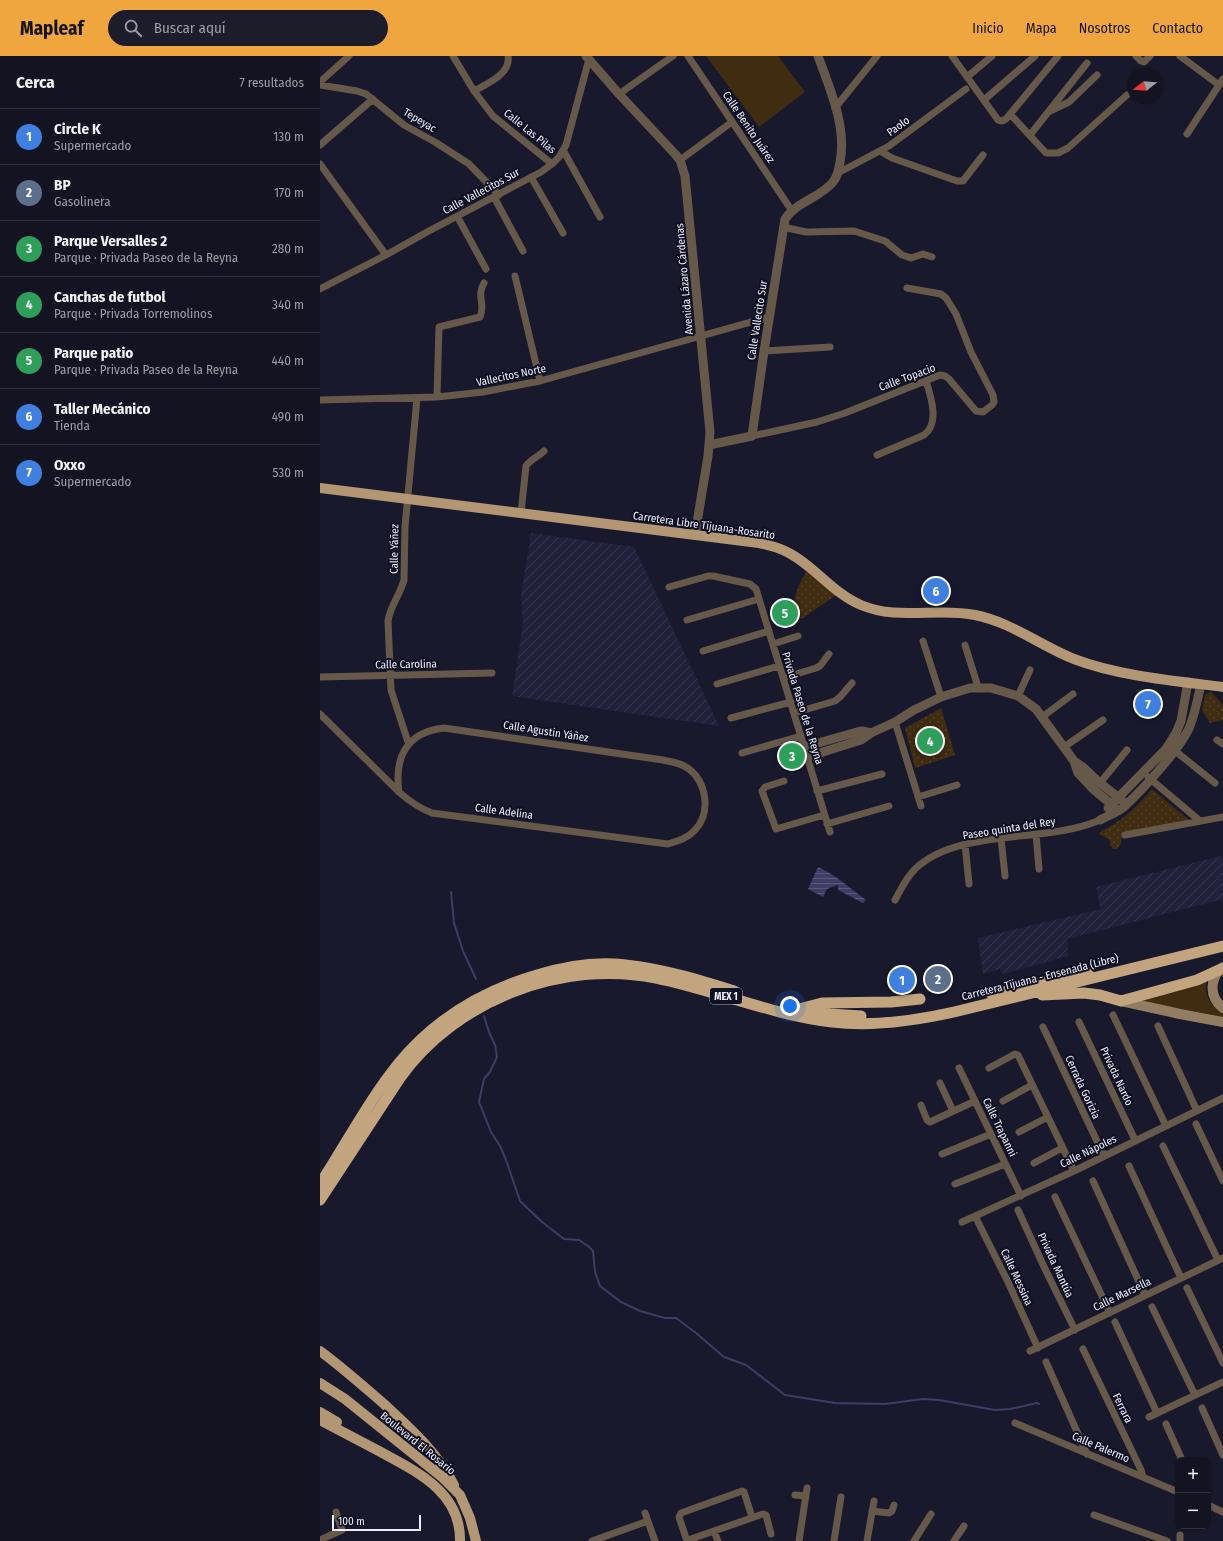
<!DOCTYPE html>
<html lang="es">
<meta charset="utf-8">
<style>
:root{--surface:#131322;--page:#1c1c2a;--text:#f1f3f6;--muted:#9d9ea5;--line:#323240;--accent:#f0a63e}
body{margin:0;font-family:"Fira Sans Condensed",sans-serif;background:var(--page);color:var(--text)}
.controls{position:absolute;right:12px;bottom:12px;display:grid;overflow:hidden;border-radius:8px;box-shadow:0 1px 3px #0004}
.controls button{width:36px;height:36px;display:grid;place-items:center;padding:0;border:0;border-bottom:1px solid var(--line);background:var(--surface);color:var(--text);font:20px sans-serif}
.compass{position:absolute;left:807px;top:12px;width:36px;height:36px;border-radius:50%;background:var(--surface);box-shadow:0 1px 3px #0004;rotate:253deg}
.scale{position:absolute;left:12px;bottom:10px;width:89px;box-sizing:border-box;padding-left:4px;border:2px solid #eeeffe;border-top:0;font-size:11px;line-height:14px;white-space:nowrap;color:#eeeffe;-webkit-text-stroke:3px #101023;paint-order:stroke}
.you{position:absolute;left:470px;top:950px;width:14px;height:14px;margin:-10px;border:3px solid #fff;border-radius:50%;background:#1a73e8;box-shadow:0 0 0 6px #1a73e833}
.badge{display:grid;place-items:center;width:26px;height:26px;border-radius:50%;background:var(--accent);color:#fff;font-size:13px;font-weight:700}
.pin{position:absolute;translate:-50% -50%;border:2px solid #fff;box-shadow:0 1px 4px #0006}
.list{margin:0;padding:0;list-style:none}
h2{display:flex;justify-content:space-between;align-items:center;height:52px;margin:0;padding:0 16px;font-size:17px}
h2 small{font-size:13px;font-weight:400;color:var(--muted)}
.list li{display:grid;grid-template-columns:26px 1fr auto;gap:12px;align-items:center;box-sizing:border-box;height:56px;padding:0 16px;border-top:1px solid var(--line)}
.list b{display:block;font-size:15px;white-space:nowrap}
.list p{margin:0;font-size:13px;white-space:nowrap;color:var(--muted)}
.list em{font-size:13px;font-style:normal;color:var(--muted)}
.icon{flex:none;width:22px;height:22px;fill:none;stroke:currentColor;stroke-width:2;stroke-linecap:round;stroke-linejoin:round}
.map{position:relative;flex:none;width:903px;height:1485px;overflow:hidden}
header{display:flex;align-items:center;gap:24px;box-sizing:border-box;height:56px;padding:0 20px;background:var(--accent);color:#111}
header strong{font-size:19px}
nav{display:flex;gap:22px;margin-inline-start:auto;font-size:14px}
.search{width:280px;height:36px;background:var(--page);display:flex;align-items:center;gap:10px;box-sizing:border-box;padding:0 14px;border-radius:22px;color:var(--muted);font-size:15px}
main{display:flex}
aside{flex:1;background:var(--surface)}
.map>svg:first-child{display:block}
</style>
<header>
<strong>Mapleaf</strong>
<div class="search"><svg class="icon" aria-label="search" viewBox="0 0 24 24"><circle cx="10" cy="10" r="6"/><path d="M15 15l6 6"/></svg>Buscar aquí</div>
<nav><a>Inicio</a><a>Mapa</a><a>Nosotros</a><a>Contacto</a></nav>
</header>
<main>
<aside>
<h2>Cerca<small>7 resultados</small></h2>
<ul class="list">
<li><span class="badge" style="background:#3f7fe0">1</span><div><b>Circle K</b><p>Supermercado</p></div><em>130 m</em></li>
<li><span class="badge" style="background:#5c6f8a">2</span><div><b>BP</b><p>Gasolinera</p></div><em>170 m</em></li>
<li><span class="badge" style="background:#2e9e5b">3</span><div><b>Parque Versalles 2</b><p>Parque · Privada Paseo de la Reyna</p></div><em>280 m</em></li>
<li><span class="badge" style="background:#2e9e5b">4</span><div><b>Canchas de futbol</b><p>Parque · Privada Torremolinos</p></div><em>340 m</em></li>
<li><span class="badge" style="background:#2e9e5b">5</span><div><b>Parque patio</b><p>Parque · Privada Paseo de la Reyna</p></div><em>440 m</em></li>
<li><span class="badge" style="background:#3f7fe0">6</span><div><b>Taller Mecánico</b><p>Tienda</p></div><em>490 m</em></li>
<li><span class="badge" style="background:#3f7fe0">7</span><div><b>Oxxo</b><p>Supermercado</p></div><em>530 m</em></li>
</ul>
</aside>
<div class="map">
<svg width="903" height="1485" viewBox="0 0 903 1485">
<defs>
<pattern id="industrial-furrows" width="10" height="10" patternUnits="userSpaceOnUse"><rect width="10" height="10" fill="#21213c"/><path d="M-1 1l2-2M0 10L10 0M9 11l2-2" fill="none" stroke="#373750"/></pattern>
<pattern id="park-dots" width="8" height="8" patternUnits="userSpaceOnUse"><rect width="8" height="8" fill="#402c11"/><path d="M2 2h.1M6 6h.1" fill="none" stroke="#534129" stroke-width="1.8" stroke-linecap="round"/></pattern>
<pattern id="water-rules" width="6" height="5" patternUnits="userSpaceOnUse"><rect width="6" height="5" fill="#3d3d65"/><path d="M0 2.5h6" fill="none" stroke="#59597c"/></pattern>
</defs>
<rect width="100%" height="100%" fill="#19192d"/>
<path fill="url(#industrial-furrows)" d="M 211,477 L 314,491 L 399,670 L 192,640 L 203,568 L 201,538 Z
M 901,800 L 903,806 L 903,843 L 747,883 L 748,900 L 683,918 L 680,913 L 663,918 L 658,882 L 781,853 L 776,831 Z"/>
<path fill="#402c11" d="M 386,0 L 458,0 L 485,36 L 439,71 Z
M 887,924 C 883,939 890,949 903,956 L 903,961 L 814,944 Z"/>
<path fill="url(#park-dots)" d="M 488,514 L 516,539 L 483,562 L 479,563 L 478,559 L 475,557 C 472,542 479,526 488,514 Z
M 471,551 L 474,561 L 460,564 L 457,554 Z
M 891,636 L 903,649 L 903,664 L 890,667 L 882,654 L 885,639 Z
M 621,652 L 635,699 L 595,712 L 585,672 Z
M 473,686 L 479,710 L 470,713 L 464,689 Z
M 832,733 L 870,765 L 802,779 L 801,787 L 797,793 L 793,793 L 790,789 L 790,784 L 779,778 L 780,776 C 802,765 817,751 832,733 Z"/>
<path fill="url(#water-rules)" d="M 498,811 C 516,819 530,832 546,844 L 543,847 L 518,834 L 518,829 L 507,833 L 503,841 L 488,833 Z"/>
<g fill="none" stroke-linecap="round" stroke-linejoin="round">
<path stroke="#3d3d65" stroke-width="2" d="M 131,836 L 134,867 L 143,895 L 156,923
M 164,960 L 169,976 L 175,989 L 177,1001 L 170,1016 L 164,1023 L 159,1046 L 171,1076 L 180,1090 L 186,1104 L 200,1145 L 222,1166 L 244,1183 L 259,1184 L 268,1190 L 273,1195 L 275,1216 L 280,1230 L 301,1246 L 320,1255 L 345,1262 L 356,1262 L 376,1277 L 404,1301 L 426,1309 L 465,1339 L 515,1347 L 565,1348 L 603,1343 L 619,1344 L 675,1354 L 690,1353 L 717,1347 L 719,1348"/>
<path stroke="#675949" stroke-width="7" d="M 133,0 L 154,35 L 173,60 L 232,108
M 368,0 L 472,155
M 632,0 L 678,64 L 682,65 L 686,63 L 738,0
M 816,0 L 821,5 L 824,6 L 830,0
M 860,0 L 899,29
M 647,21 L 672,0
M 0,26 L 29,0
M 0,29 L 37,35 L 46,38 L 84,69 L 115,86 L 149,108 L 179,139
M 154,35 C 167,28 191,18 188,0
M 299,38 L 353,0
M 664,44 L 715,0
M 515,52 L 557,0
M 730,55 L 749,46 L 777,19
M 690,58 L 726,97 L 738,97 L 748,92 L 807,39
M 867,78 L 903,23
M 710,79 L 767,7
M 0,89 L 53,43
M 243,94 L 280,161
M 560,95 L 572,102 L 637,125 L 643,125 L 663,99
M 360,104 L 412,66
M 0,108 L 66,199
M 518,117 L 569,90 L 646,33
M 211,121 L 243,177
M 174,141 L 203,195
M 137,160 L 166,213
M 463,171 L 486,176 L 534,175 L 565,185 L 582,199 L 591,202 L 603,198 L 612,201
M 195,220 L 220,325
M 0,233 L 66,199 L 107,176 L 221,116 L 232,108 L 239,101 L 246,89 L 269,3
M 444,295 L 510,291
M 117,341 L 119,271 L 160,261 C 166,248 156,241 164,227
M 0,344 L 117,341 L 163,336 L 220,325 L 449,261
M 432,380 L 497,366 L 525,357 L 620,319 L 625,320 L 629,323 L 656,355 L 663,356 L 672,349 L 674,346 L 673,339 L 651,296 L 636,258 L 626,242 L 621,238 L 587,232
M 557,399 L 604,379 C 620,367 611,341 606,325
M 201,457 L 206,410 C 211,403 218,401 224,395
M 349,531 L 388,520 L 393,520 L 430,528 L 436,533 L 510,776
M 367,564 L 439,543
M 603,585 L 621,641
M 453,588 L 478,580
M 645,589 L 658,631
M 383,595 L 449,575
M 0,621 L 172,617
M 463,622 L 496,612 L 500,610 L 509,598
M 397,628 L 459,610
M 698,640 L 710,614
M 474,657 L 515,645 L 520,641 L 532,627
M 0,658 L 79,736 C 90,746 99,752 112,757 L 348,788 C 358,785 368,782 375,774 C 391,757 387,727 369,713 C 362,707 352,706 343,704 L 124,672 C 87,676 74,701 79,736
M 722,661 L 753,638
M 411,662 L 471,646
M 575,666 L 601,750
M 897,684 L 903,688
M 88,686 L 71,634 L 68,565 C 70,550 80,539 84,524 L 85,471 L 97,342
M 744,691 L 783,664
M 854,694 L 895,727
M 422,697 L 481,680
M 828,721 L 880,765
M 464,725 L 445,731 L 442,735 L 456,773 L 504,759
M 780,727 L 807,694
M 497,735 L 562,718
M 598,741 L 637,729
M 507,768 L 569,750
M 716,778 L 719,813
M 805,779 L 903,761
M 681,782 L 685,820
M 645,788 L 649,828
M 575,844 C 581,833 586,822 595,813 C 640,771 726,788 780,764
M 793,959 L 846,1070
M 759,966 L 815,1084
M 838,970 L 877,1055
M 723,971 L 784,1100
M 639,1012 L 701,1140
M 669,1012 L 695,998 L 698,999 L 754,1115
M 620,1027 L 633,1055
M 683,1045 L 712,1029
M 601,1049 L 607,1064 L 610,1066 L 655,1045
M 876,1068 L 903,1125
M 699,1076 L 728,1061
M 843,1090 L 898,1204
M 622,1098 L 671,1078
M 714,1107 L 742,1092
M 809,1110 L 861,1222
M 773,1125 L 825,1239
M 635,1128 L 685,1108
M 735,1141 L 790,1257
M 698,1154 L 725,1213 L 755,1274
M 655,1160 L 688,1226 L 718,1292
M 642,1166 L 754,1115 L 903,1042
M 867,1232 L 903,1307
M 832,1251 L 875,1339
M 795,1266 L 837,1357
M 763,1293 L 821,1414 L 823,1421
M 710,1295 L 903,1202
M 726,1306 L 767,1398
M 882,1352 L 903,1399
M 829,1361 L 903,1326
M 695,1367 L 858,1436
M 846,1368 L 862,1404
M 475,1439 L 486,1440
M 888,1449 L 903,1456
M 552,1455 L 569,1457 L 572,1455 L 574,1449
M 325,1457 L 335,1485
M 774,1459 L 847,1485
M 432,1461 L 424,1436 L 422,1435 L 361,1457 L 359,1461 L 366,1482 L 368,1484 L 443,1458 L 446,1459 L 451,1478
M 394,1475 L 398,1485
M 0,1484 L 22,1474 L 16,1456
M 272,1485 L 328,1465
M 479,1485 L 487,1432
M 514,1485 L 521,1441
M 547,1485 L 554,1445
M 594,1485 L 611,1458
M 634,1485 L 644,1470
M 860,1485 L 860,1479"/>
<path stroke="#675949" stroke-width="9" d="M 266,0 L 299,38 L 355,98 L 360,104 L 365,120 L 390,376 L 388,400 L 375,479
M 389,389 L 432,380 L 444,295 L 465,163 C 476,146 500,142 513,126 C 518,120 519,113 520,106 C 527,71 510,33 498,0
M 484,691 L 537,676 L 542,675 L 551,677
M 487,701 L 541,684 L 551,677 L 575,666 L 594,654 L 621,641 L 650,632 L 671,632 L 698,640 L 716,653 L 754,705 L 758,717 L 773,733 L 791,748 L 798,755
M 754,705 L 764,712 L 780,727 L 803,745
M 788,752 L 846,693 L 856,677 L 861,665 L 868,626
M 780,764 C 789,759 799,756 806,749 C 824,732 861,692 870,670 C 875,657 878,642 881,628"/>
<path stroke="#927c62" stroke-width="10" d="M 903,911 C 889,922 889,941 903,952
M 801,945 L 860,958 L 903,966"/>
<path stroke="#b39775" stroke-width="10" d="M 0,432 L 439,487 C 448,489 457,491 465,495 C 493,508 512,537 541,549 C 578,565 617,551 655,559 C 691,566 721,590 754,603 C 798,620 856,625 903,631
M 0,1295 C 22,1311 43,1330 64,1348 C 91,1373 117,1396 134,1429
M 0,1327 L 25,1343 L 122,1421 L 140,1439 L 150,1462 L 156,1485
M 0,1356 L 17,1366
M 0,1364 C 19,1374 38,1384 57,1394 C 95,1415 141,1435 140,1485"/>
<path stroke="#c2a47e" stroke-width="11" d="M 672,939 L 768,915
M 722,939 L 764,937 L 780,939 L 801,945 L 877,924 L 901,913
M 471,951 L 509,958 L 541,960
M 483,952 L 502,947 L 571,946 L 600,943
M 0,1128 C 26,1088 49,1044 79,1007 C 116,962 162,935 217,919 C 246,910 276,905 306,909 C 343,913 379,924 414,935
M 0,1144 L 80,1022 C 135,944 243,903 336,922 C 395,934 452,959 512,966 C 553,971 594,965 634,956 L 903,890"/>
</g>
<g text-anchor="middle" stroke-width="4" stroke-linejoin="round" paint-order="stroke">
<rect fill="#101023" stroke="#abacbc" stroke-width="1" x="390" y="932" width="32" height="16" rx="3"/>
<g font-size="10" font-weight="bold" fill="#eeeffe">
<text x="406" y="944">MEX 1</text>
</g>
<g font-size="11" fill="#eeeffe" stroke="#101023">
<text transform="translate(100 64) rotate(31)" y="4">Tepeyac</text>
<text transform="translate(578 70) rotate(-36)" y="4">Paolo</text>
<text transform="translate(429 71) rotate(56)" y="4">Calle Benito Juárez</text>
<text transform="translate(210 75) rotate(39)" y="4">Calle Las Pilas</text>
<text transform="translate(161 135) rotate(-28)" y="4">Calle Vallecitos Sur</text>
<text transform="translate(364 223) rotate(-95)" y="4">Avenida Lázaro Cárdenas</text>
<text transform="translate(437 264) rotate(-81)" y="4">Calle Vallecito Sur</text>
<text transform="translate(191 319) rotate(-12)" y="4">Vallecitos Norte</text>
<text transform="translate(587 321) rotate(-20)" y="4">Calle Topacio</text>
<text transform="translate(384 469) rotate(8)" y="4">Carretera Libre Tijuana-Rosarito</text>
<text transform="translate(74 493) rotate(-89)" y="4">Calle Yáñez</text>
<text transform="translate(86 608) rotate(-1)" y="4">Calle Carolina</text>
<text transform="translate(483 652) rotate(73)" y="4">Privada Paseo de la Reyna</text>
<text transform="translate(226 675) rotate(9)" y="4">Calle Agustin Yáñez</text>
<text transform="translate(184 755) rotate(8)" y="4">Calle Adelina</text>
<text transform="translate(689 772) rotate(-9)" y="4">Paseo quinta del Rey</text>
<text transform="translate(720 921) rotate(-14)" y="4">Carretera Tijuana - Ensenada (Libre)</text>
<text transform="translate(797 1020) rotate(65)" y="4">Privada Nardo</text>
<text transform="translate(763 1031) rotate(65)" y="4">Cerrada Gorizia</text>
<text transform="translate(680 1071) rotate(64)" y="4">Calle Trapanni</text>
<text transform="translate(768 1095) rotate(-26)" y="4">Calle Nápoles</text>
<text transform="translate(736 1209) rotate(65)" y="4">Privada Mantúa</text>
<text transform="translate(697 1221) rotate(65)" y="4">Calle Messina</text>
<text transform="translate(802 1238) rotate(-26)" y="4">Calle Marsella</text>
<text transform="translate(803 1352) rotate(64)" y="4">Ferrara</text>
<text transform="translate(98 1387) rotate(39)" y="4">Boulevard El Rosario</text>
<text transform="translate(781 1391) rotate(23)" y="4">Calle Palermo</text>
</g>
</g>
</svg>
<div class="controls">
<button>+</button>
<button>−</button>
</div>
<svg class="compass" viewBox="-18 -18 36 36"><path d="M0-13l5 13h-10z" fill="#e53935"/><path d="M0 13l5-13h-10z" fill="#9d9ea5"/></svg>
<div class="scale">100 m</div>
<div class="you"></div>
<div class="pin badge" style="left:582px;top:924px;background:#3f7fe0">1</div>
<div class="pin badge" style="left:618px;top:923px;background:#5c6f8a">2</div>
<div class="pin badge" style="left:472px;top:700px;background:#2e9e5b">3</div>
<div class="pin badge" style="left:610px;top:685px;background:#2e9e5b">4</div>
<div class="pin badge" style="left:465px;top:557px;background:#2e9e5b">5</div>
<div class="pin badge" style="left:616px;top:535px;background:#3f7fe0">6</div>
<div class="pin badge" style="left:828px;top:648px;background:#3f7fe0">7</div>
</div>
</main>
